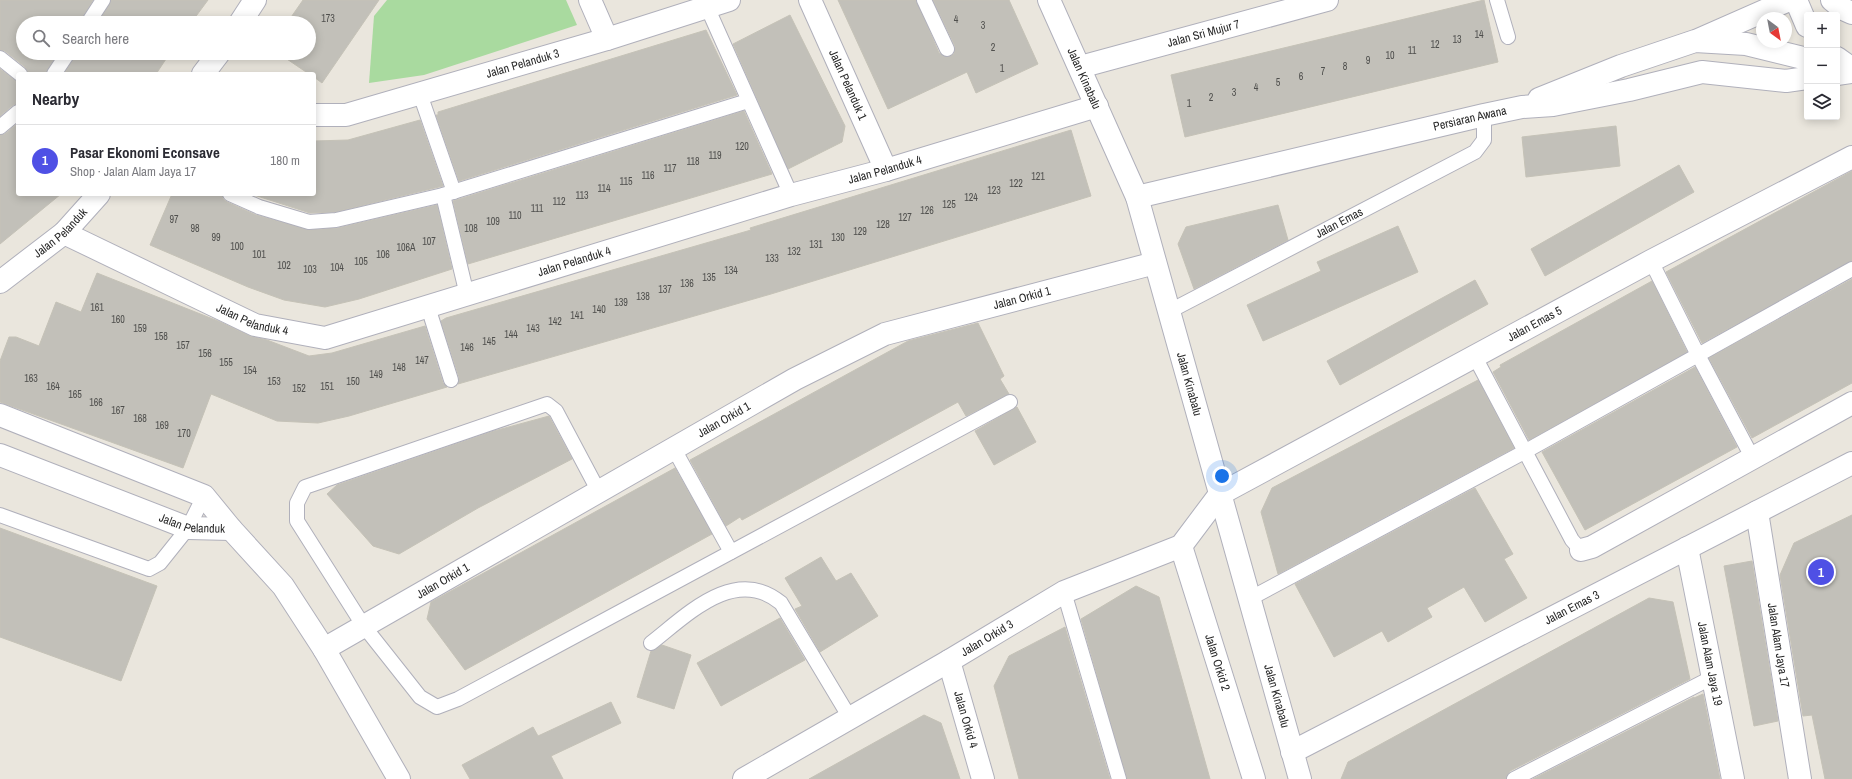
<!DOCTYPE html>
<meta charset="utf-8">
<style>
:root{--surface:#fff;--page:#f2f2f3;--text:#2b2b33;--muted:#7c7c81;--line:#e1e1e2;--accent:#4f50e5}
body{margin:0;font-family:"Archivo Narrow",sans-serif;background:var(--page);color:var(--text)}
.controls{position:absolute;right:12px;top:12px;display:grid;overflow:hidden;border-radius:4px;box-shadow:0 2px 10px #0003}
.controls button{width:36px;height:36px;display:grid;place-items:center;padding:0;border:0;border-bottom:1px solid var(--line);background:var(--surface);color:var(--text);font:20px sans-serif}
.compass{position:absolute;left:1756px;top:12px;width:36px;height:36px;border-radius:50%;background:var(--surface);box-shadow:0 2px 10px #0003;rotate:148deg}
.you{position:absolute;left:1222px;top:476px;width:14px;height:14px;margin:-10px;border:3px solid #fff;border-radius:50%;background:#1a73e8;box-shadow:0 0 0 6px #1a73e833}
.badge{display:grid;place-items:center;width:26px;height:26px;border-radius:50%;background:var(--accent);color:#fff;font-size:13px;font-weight:700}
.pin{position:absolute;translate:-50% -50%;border:2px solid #fff;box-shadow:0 1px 4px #0006}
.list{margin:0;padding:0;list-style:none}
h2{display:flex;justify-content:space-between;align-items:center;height:52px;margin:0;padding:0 16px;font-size:17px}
h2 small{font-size:13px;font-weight:400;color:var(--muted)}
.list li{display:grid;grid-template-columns:26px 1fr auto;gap:12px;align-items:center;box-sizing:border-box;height:72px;padding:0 16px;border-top:1px solid var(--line)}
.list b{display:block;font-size:15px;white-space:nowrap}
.list p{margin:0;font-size:13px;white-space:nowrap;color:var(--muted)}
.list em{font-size:13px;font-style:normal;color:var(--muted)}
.icon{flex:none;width:22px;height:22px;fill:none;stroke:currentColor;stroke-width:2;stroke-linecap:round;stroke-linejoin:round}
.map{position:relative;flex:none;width:1852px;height:779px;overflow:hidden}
.search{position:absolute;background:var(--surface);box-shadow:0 2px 10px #0003;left:16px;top:16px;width:300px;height:44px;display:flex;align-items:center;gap:10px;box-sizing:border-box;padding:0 14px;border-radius:22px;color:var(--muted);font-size:15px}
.panel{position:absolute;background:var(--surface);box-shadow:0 2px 10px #0003;left:16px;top:72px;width:300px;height:124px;border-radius:4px}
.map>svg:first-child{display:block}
</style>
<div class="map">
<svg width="1852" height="779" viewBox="0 0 1852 779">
<rect width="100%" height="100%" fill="#eae6dd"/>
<path fill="#a9da9f" d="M 387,0 L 566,0 L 577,25 L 424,75 L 369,83 L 374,16 Z"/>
<path fill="#c2c0b9" stroke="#c5c2b7" d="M 0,0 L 93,0 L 80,23 L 23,23 L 23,53 L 58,53 L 46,74 L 28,74 L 25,67 L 5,51 L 0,50 Z
M 111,0 L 208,0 L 191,23 L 98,23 Z
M 303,0 L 379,0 L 322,83 L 314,77 L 314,74 L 309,74 L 278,53 L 309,53 L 309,23 L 287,23 Z
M 838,0 L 916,0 L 939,53 L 947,57 L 954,54 L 955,46 L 933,0 L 1009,0 L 1038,64 L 976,93 L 967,72 L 888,109 Z
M 1484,0 L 1498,62 L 1185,137 L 1171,75 Z
M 790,15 L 845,126 L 842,142 L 788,169 L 733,44 Z
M 706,30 L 737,95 L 459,181 L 436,115 L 438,115 L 438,112 Z
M 76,53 L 170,53 L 156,74 L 64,74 Z
M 0,69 L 18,82 L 18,104 L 13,105 L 0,116 Z
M 744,111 L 772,174 L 468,264 L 453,201 Z
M 420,120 L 443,186 L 335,212 L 310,213 L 251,194 L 314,194 L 314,141 L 348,140 Z
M 18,123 L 18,194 L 61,194 L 0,244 L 0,135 L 5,134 Z
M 1616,126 L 1620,166 L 1526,177 L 1522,137 Z
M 1071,130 L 1091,196 L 771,294 L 458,384 L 459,377 L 441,321 L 446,318 L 751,230 L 750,228 Z
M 1679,165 L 1694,192 L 1545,276 L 1531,249 Z
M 1852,171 L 1852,261 L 1702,343 L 1666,272 Z
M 172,194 L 222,194 L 223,199 L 227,202 L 256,215 L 309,230 L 338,228 L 437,205 L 452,269 L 359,299 L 325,307 L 284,300 L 248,287 L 150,245 Z
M 1278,205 L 1288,240 L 1194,289 L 1178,244 L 1186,227 Z
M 1398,226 L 1418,272 L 1263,341 L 1247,305 L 1321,271 L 1317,262 Z
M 97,273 L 218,321 L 250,336 L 267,340 L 309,356 L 332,353 L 425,326 L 443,383 L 447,387 L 349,416 L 318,423 L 277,421 L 211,394 L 183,468 L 0,402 L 0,361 L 9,337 L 16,337 L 39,346 L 56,302 L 81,312 Z
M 1852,279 L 1852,383 L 1752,438 L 1709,358 Z
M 1475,280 L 1488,304 L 1340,385 L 1327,361 Z
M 1652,281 L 1687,352 L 1529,440 L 1493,372 L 1501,367 L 1500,365 Z
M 978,323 L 1004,376 L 1000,379 L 1009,394 L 966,416 L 958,402 L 742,520 L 740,517 L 726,526 L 690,460 L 908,341 Z
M 1695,367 L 1737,447 L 1585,530 L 1542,452 Z
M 1478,380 L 1514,448 L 1278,574 L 1261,512 L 1272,488 Z
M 1017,407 L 1036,442 L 994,465 L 975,431 Z
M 549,416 L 572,459 L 478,508 L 399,554 L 373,546 L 327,494 L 337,485 L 494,431 Z
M 675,468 L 712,534 L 465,670 L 427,619 L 431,602 Z
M 1475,488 L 1513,554 L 1504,559 L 1527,598 L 1485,622 L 1464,587 L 1427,608 L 1432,617 L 1388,642 L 1382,631 L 1334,657 L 1295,584 Z
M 1852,515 L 1852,779 L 1825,779 L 1812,715 L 1803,716 L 1780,575 L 1794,543 Z
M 0,528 L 157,586 L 121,681 L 0,637 Z
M 821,557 L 836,581 L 851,573 L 878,616 L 820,652 L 795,609 L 802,606 L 785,578 Z
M 1752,561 L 1778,721 L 1754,726 L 1724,566 Z
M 1136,586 L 1159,597 L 1210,779 L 1127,779 L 1081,619 Z
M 1649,598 L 1673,602 L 1690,679 L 1510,771 L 1506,779 L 1341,779 L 1348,762 Z
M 780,618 L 805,660 L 721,706 L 697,663 Z
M 1065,627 L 1110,779 L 1019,779 L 994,686 L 1009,656 Z
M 662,645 L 691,655 L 674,709 L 637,697 L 651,651 Z
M 1703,694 L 1720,779 L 1533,779 L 1694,697 L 1694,698 Z
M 611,702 L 621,723 L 551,756 L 563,779 L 470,779 L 462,765 L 533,727 L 538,736 Z
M 924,715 L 941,723 L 960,779 L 809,779 Z"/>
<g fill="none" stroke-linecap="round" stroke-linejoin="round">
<g stroke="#b0b0bb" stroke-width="16">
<g id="service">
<path d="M 704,0 L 791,195"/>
<path d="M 924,0 L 947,49"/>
<path d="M 1497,0 L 1508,37"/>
<path d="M 88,23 L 103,0"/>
<path d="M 0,58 L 20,74"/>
<path d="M 54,74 L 68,53"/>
<path d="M 420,94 L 454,192"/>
<path d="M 0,127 L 18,112"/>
<path d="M 230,194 L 259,207 L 309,222 L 336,220 L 443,195 L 748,101"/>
<path d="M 443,195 L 467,295"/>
<path d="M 1651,261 L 1698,355 L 1752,457"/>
<path d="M 428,307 L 451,380"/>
<path id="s1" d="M 1168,312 L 1475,152 L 1484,140 L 1484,115"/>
<path d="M 1475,357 L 1572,540 L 1581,550"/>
<path d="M 674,449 L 731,552"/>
<path d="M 599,492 L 556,411 L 547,404 L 305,487 L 297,503 L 297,521 L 363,625 L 420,697 L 437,707 L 458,699 L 1010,402"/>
<path d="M 0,515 L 149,569 L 160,563 L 188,528 L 204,496"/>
<path d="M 1064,592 L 1119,779"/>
<path d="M 1249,599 L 1526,451 L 1852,269"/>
<path d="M 651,643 C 687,615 735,565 781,603 L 850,718"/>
<path d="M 1514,779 L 1713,677"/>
</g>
</g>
<g stroke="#b0b0bb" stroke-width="24">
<g id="minor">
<path d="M 590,0 L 607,39"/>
<path id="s2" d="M 810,0 L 886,170"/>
<path id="s3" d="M 1049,0 L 1137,197 L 1300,779"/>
<path d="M 1796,0 L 1807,26"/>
<path d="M 1832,0 L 1843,9 L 1852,13"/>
<path d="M 240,23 L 255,0"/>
<path d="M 1698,40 L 1789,0"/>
<path d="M 1837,58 L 1852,69"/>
<path id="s4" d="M 1080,67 L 1327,0"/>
<path d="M 203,74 L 219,53"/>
<path d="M 1539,99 L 1621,66 L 1695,41 L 1746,44 L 1807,59"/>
<path id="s5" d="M 314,115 L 346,115 L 607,39 L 729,0"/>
<path id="s6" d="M 1137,197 L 1484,115 L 1522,107 L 1553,105 L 1629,90 L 1702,72 L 1786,81 L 1807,78"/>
<path id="s7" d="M 64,233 L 255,325 L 325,338 L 791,195 L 886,170 L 1097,106"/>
<path id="s8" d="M 0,282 L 64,233 L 99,194"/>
<path id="s9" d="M 1757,512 L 1800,779"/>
<path id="s10" d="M 1181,546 L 1254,779"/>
<path id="s11" d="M 1687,548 L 1733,779"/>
<path d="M 1581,550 L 1592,547 L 1852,403"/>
<path id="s12" d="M 324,649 L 795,379 L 885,334 L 1155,263"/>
<path id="s13" d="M 949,661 L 983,779"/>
<path id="s14" d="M 1292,752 L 1852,463"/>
<path id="s15" d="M 744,779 L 949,661 L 1064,592 L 1181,546 L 1220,494 L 1651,261 L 1852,157"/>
</g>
</g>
<g stroke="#b0b0bb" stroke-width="24">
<g id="tertiary">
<path d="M 1837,74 L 1852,72"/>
<path d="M 0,415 L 204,496 L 231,529 L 283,586 L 324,649 L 399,779"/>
<path id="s16" d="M 0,455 L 188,528 L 231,529"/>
</g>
</g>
<use href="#service" stroke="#fff" stroke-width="14"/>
<use href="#minor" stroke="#fff" stroke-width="22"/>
<use href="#tertiary" stroke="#fff" stroke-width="22"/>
</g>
<g text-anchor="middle" stroke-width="3.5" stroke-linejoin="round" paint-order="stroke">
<g font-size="10" fill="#4f4f4d">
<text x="328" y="22">173</text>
<text x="956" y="23">4</text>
<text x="983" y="29">3</text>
<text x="1479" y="38">14</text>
<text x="1457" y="43">13</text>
<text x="1435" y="48">12</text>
<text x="993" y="51">2</text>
<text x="1412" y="54">11</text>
<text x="1390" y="59">10</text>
<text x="1368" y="64">9</text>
<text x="1345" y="70">8</text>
<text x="1002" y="72">1</text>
<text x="1323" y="75">7</text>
<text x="1301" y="80">6</text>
<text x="1278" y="86">5</text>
<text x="1256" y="91">4</text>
<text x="1234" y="96">3</text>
<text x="1211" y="101">2</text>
<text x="1189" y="107">1</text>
<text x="742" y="150">120</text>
<text x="715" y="159">119</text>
<text x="693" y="165">118</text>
<text x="670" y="172">117</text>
<text x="648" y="179">116</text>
<text x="1038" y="180">121</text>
<text x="626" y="185">115</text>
<text x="1016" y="187">122</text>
<text x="604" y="192">114</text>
<text x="994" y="194">123</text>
<text x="582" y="199">113</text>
<text x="971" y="201">124</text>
<text x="559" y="205">112</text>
<text x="949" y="208">125</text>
<text x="537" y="212">111</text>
<text x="927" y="214">126</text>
<text x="515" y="219">110</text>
<text x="905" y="221">127</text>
<text x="174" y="223">97</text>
<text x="493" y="225">109</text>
<text x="883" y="228">128</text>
<text x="195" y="232">98</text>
<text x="471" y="232">108</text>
<text x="860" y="235">129</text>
<text x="216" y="241">99</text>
<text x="838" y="241">130</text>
<text x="429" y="245">107</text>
<text x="816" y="248">131</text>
<text x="237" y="250">100</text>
<text x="406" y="251">106A</text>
<text x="794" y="255">132</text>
<text x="259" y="258">101</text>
<text x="383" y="258">106</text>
<text x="772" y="262">133</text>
<text x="361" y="265">105</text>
<text x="284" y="269">102</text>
<text x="337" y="271">104</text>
<text x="310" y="273">103</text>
<text x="731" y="274">134</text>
<text x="709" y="281">135</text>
<text x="687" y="287">136</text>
<text x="665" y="293">137</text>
<text x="643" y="300">138</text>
<text x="621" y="306">139</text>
<text x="97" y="311">161</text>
<text x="599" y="313">140</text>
<text x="577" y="319">141</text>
<text x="118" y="323">160</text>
<text x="555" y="325">142</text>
<text x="140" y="332">159</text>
<text x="533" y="332">143</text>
<text x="511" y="338">144</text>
<text x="161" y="340">158</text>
<text x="489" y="345">145</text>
<text x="183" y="349">157</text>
<text x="467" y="351">146</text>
<text x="205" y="357">156</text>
<text x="422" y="364">147</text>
<text x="226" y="366">155</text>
<text x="399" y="371">148</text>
<text x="250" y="374">154</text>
<text x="376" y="378">149</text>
<text x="31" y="382">163</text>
<text x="274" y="385">153</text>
<text x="353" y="385">150</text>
<text x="53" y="390">164</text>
<text x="327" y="390">151</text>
<text x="299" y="392">152</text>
<text x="75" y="398">165</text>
<text x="96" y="406">166</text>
<text x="118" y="414">167</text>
<text x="140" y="422">168</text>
<text x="162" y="429">169</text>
<text x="184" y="437">170</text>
</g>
<g font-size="12" fill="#292929" stroke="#fff">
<text dy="4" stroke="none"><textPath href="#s4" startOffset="128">Jalan Sri Mujur 7</textPath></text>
<text dy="4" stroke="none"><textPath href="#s5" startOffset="216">Jalan Pelanduk 3</textPath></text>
<text dy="4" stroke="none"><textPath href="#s3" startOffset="86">Jalan Kinabalu</textPath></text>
<text dy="4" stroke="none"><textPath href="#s2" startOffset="93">Jalan Pelanduk 1</textPath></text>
<text dy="4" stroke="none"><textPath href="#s6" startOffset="342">Persiaran Awana</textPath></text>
<text dy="4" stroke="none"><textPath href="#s7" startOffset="868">Jalan Pelanduk 4</textPath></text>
<text dy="4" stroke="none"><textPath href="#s1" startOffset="193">Jalan Emas</textPath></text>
<text dy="4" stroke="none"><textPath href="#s8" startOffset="78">Jalan Pelanduk</textPath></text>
<text dy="4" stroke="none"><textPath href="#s7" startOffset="544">Jalan Pelanduk 4</textPath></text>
<text dy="4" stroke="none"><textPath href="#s12" startOffset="785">Jalan Orkid 1</textPath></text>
<text dy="4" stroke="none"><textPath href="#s7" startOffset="208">Jalan Pelanduk 4</textPath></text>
<text dy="4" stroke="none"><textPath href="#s15" startOffset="919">Jalan Emas 5</textPath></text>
<text dy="4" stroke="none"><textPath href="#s3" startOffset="410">Jalan Kinabalu</textPath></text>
<text dy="4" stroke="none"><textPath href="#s12" startOffset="461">Jalan Orkid 1</textPath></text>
<text dy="4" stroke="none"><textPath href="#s16" startOffset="205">Jalan Pelanduk</textPath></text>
<text dy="4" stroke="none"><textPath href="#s12" startOffset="137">Jalan Orkid 1</textPath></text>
<text dy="4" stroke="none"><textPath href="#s14" startOffset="315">Jalan Emas 3</textPath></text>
<text dy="4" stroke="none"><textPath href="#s15" startOffset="281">Jalan Orkid 3</textPath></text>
<text dy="4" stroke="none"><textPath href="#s9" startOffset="135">Jalan Alam Jaya 17</textPath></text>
<text dy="4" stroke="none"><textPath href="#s10" startOffset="122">Jalan Orkid 2</textPath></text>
<text dy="4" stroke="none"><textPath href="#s11" startOffset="118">Jalan Alam Jaya 19</textPath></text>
<text dy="4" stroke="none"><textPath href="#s3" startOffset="734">Jalan Kinabalu</textPath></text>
<text dy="4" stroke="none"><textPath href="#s13" startOffset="61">Jalan Orkid 4</textPath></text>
</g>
</g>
</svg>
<div class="controls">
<button>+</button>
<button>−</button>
<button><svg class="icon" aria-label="layers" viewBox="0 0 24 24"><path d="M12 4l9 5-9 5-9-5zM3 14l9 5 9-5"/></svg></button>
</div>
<svg class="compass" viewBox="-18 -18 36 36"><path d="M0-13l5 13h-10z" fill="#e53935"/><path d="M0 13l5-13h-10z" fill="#7c7c81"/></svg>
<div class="you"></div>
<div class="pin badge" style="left:1821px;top:572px">1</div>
<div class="search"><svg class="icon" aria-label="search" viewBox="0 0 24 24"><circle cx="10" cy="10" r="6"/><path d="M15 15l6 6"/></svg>Search here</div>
<section class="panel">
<h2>Nearby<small></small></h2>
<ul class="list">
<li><span class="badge">1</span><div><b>Pasar Ekonomi Econsave</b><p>Shop · Jalan Alam Jaya 17</p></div><em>180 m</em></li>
</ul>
</section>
</div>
